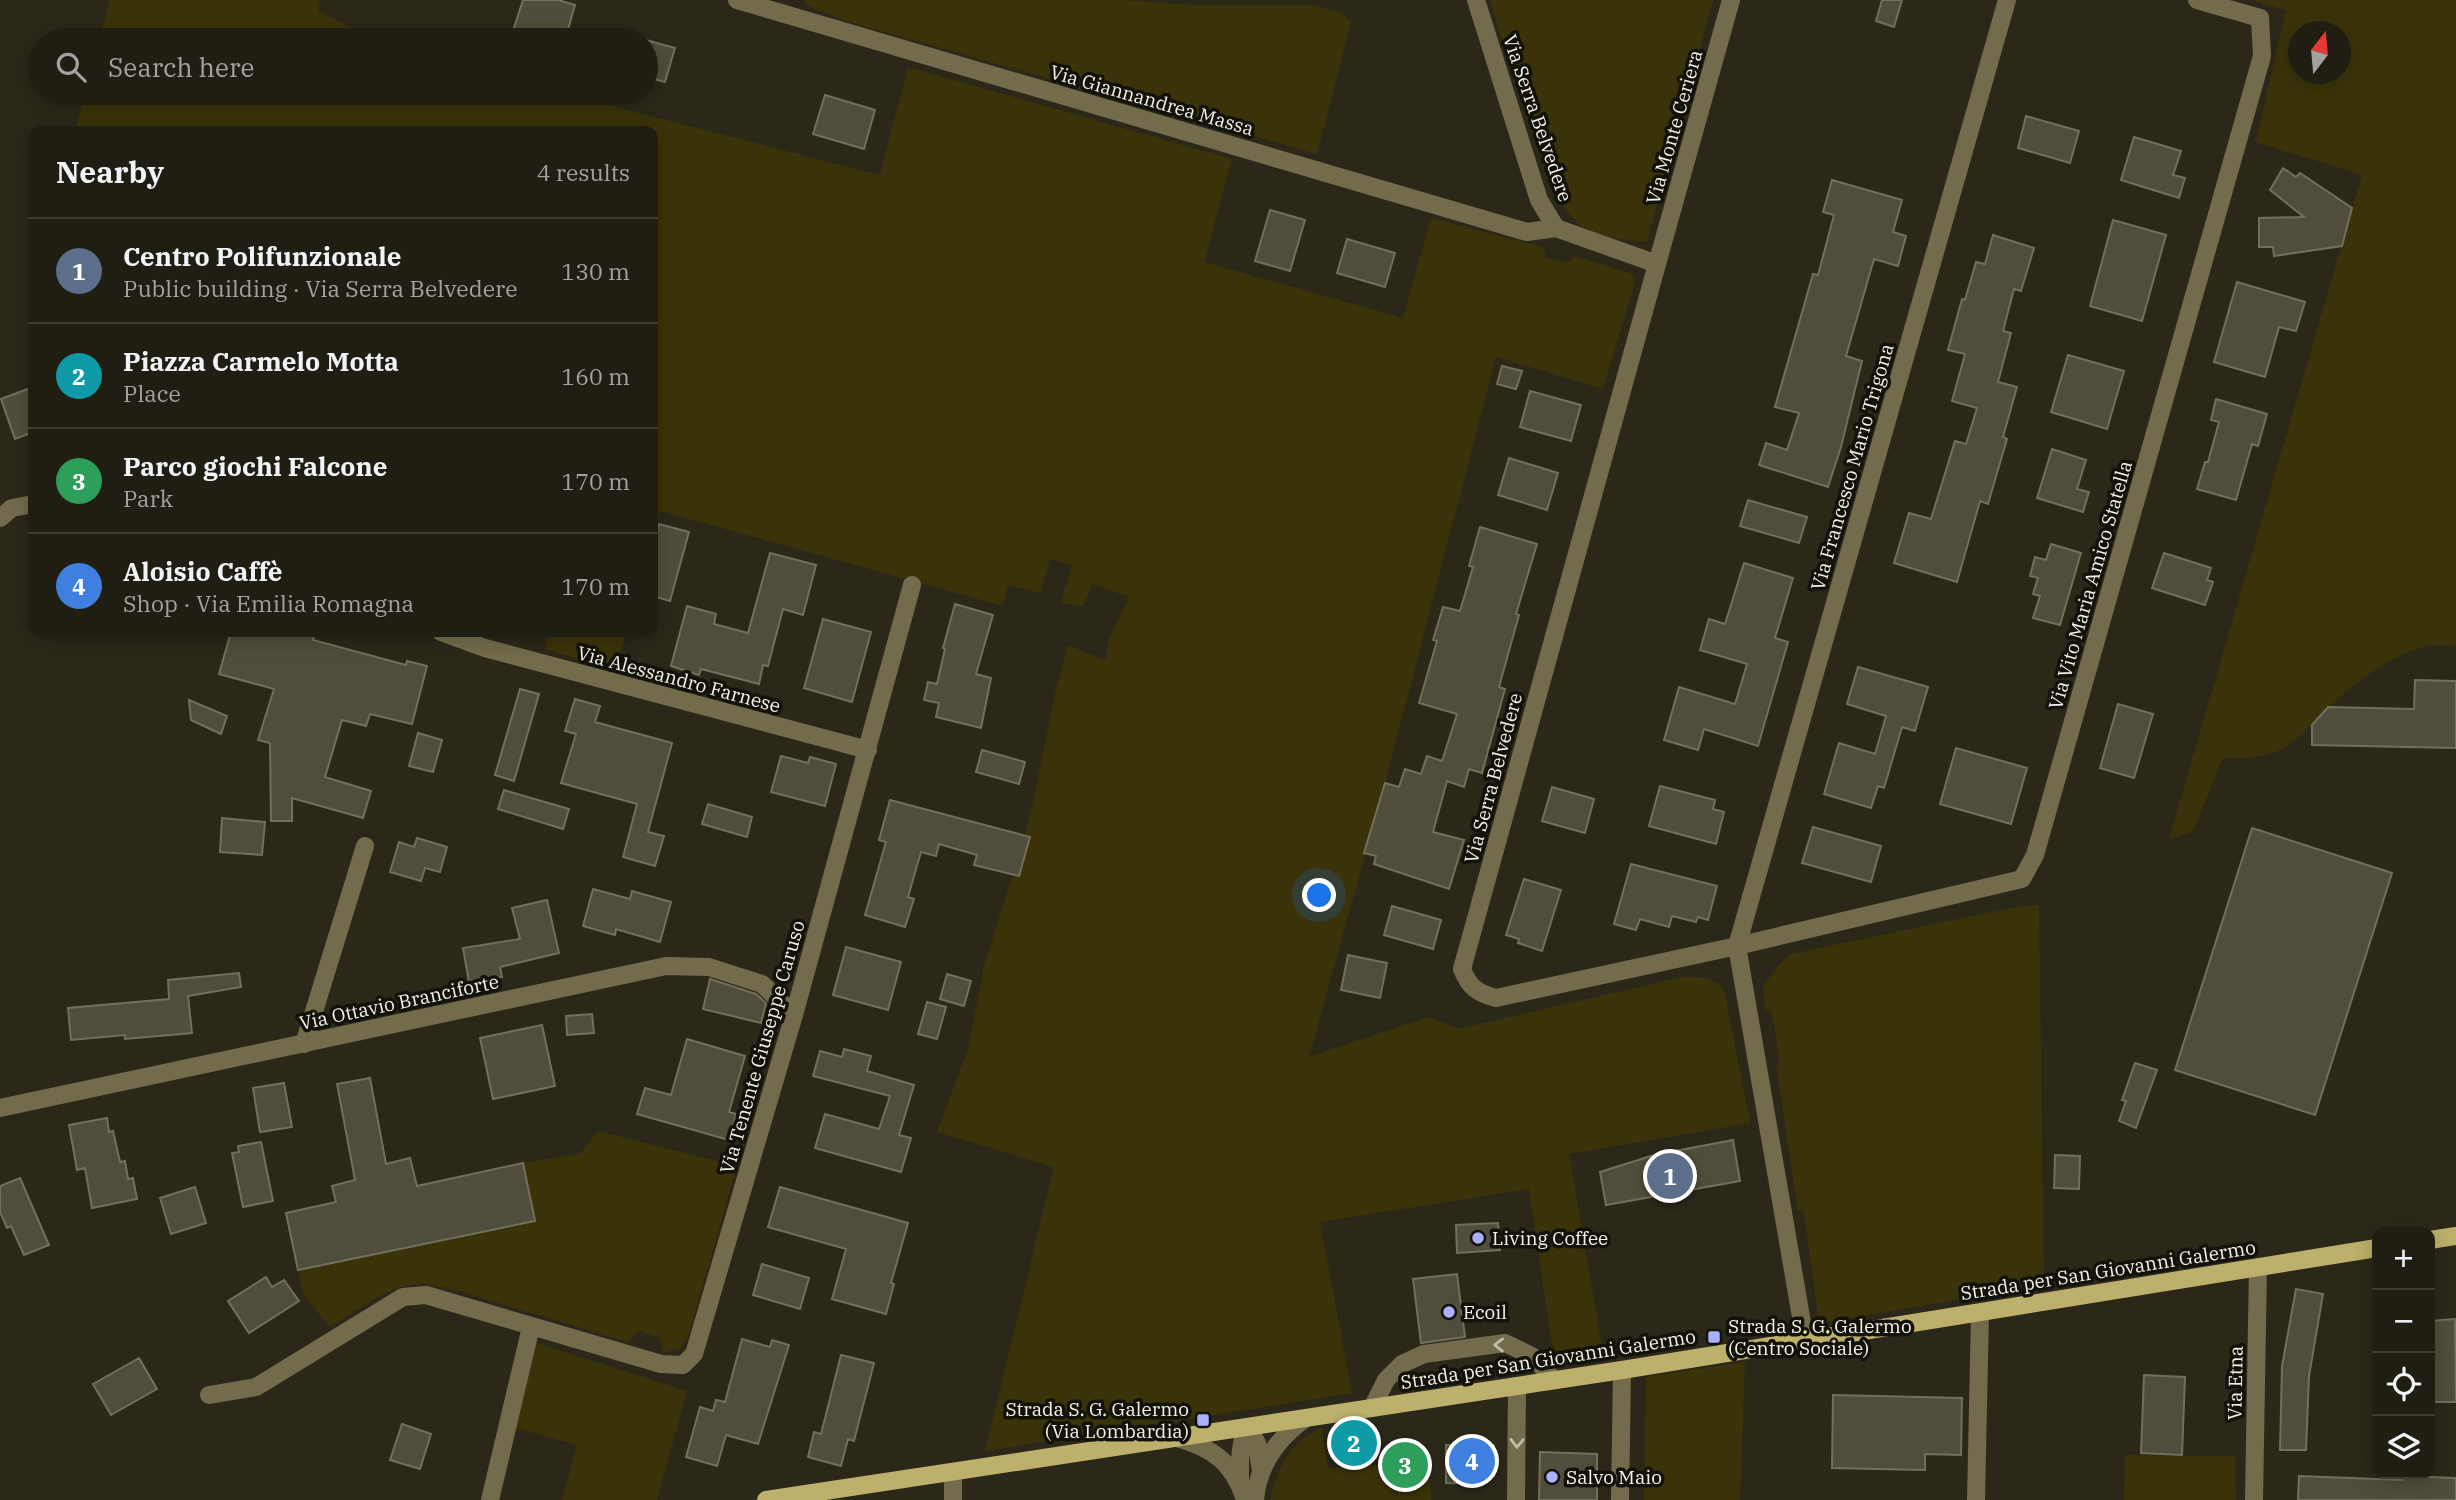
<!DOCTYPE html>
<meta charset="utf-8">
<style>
:root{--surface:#201e13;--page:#28271c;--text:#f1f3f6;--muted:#a2a2a0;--line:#3d3c33;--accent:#a9b0fc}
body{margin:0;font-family:"IBM Plex Serif",serif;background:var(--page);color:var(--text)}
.controls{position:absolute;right:21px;bottom:21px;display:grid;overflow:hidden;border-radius:14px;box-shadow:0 4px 18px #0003}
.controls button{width:63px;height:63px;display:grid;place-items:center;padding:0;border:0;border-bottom:2px solid var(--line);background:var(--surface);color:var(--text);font:35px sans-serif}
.compass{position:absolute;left:2288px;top:21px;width:63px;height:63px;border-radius:50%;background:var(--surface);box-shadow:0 4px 18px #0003;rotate:16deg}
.you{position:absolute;left:1320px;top:896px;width:24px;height:24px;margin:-18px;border:5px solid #fff;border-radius:50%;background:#1a73e8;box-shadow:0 0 0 10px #1a73e833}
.badge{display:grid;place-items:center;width:46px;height:46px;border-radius:50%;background:var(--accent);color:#fff;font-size:23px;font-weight:700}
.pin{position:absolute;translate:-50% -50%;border:4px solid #fff;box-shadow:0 2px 7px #0006}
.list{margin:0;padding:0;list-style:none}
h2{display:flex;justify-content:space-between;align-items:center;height:91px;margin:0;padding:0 28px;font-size:30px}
h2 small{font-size:23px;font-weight:400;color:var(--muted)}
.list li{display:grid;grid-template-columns:46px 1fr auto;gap:21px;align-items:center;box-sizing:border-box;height:105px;padding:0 28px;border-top:2px solid var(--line)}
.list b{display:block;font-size:26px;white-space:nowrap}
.list p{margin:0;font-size:23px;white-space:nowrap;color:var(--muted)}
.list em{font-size:23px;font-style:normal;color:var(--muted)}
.icon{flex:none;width:38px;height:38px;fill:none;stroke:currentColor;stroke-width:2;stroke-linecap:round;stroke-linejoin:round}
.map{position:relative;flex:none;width:2456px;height:1500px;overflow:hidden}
.search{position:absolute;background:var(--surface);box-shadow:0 4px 18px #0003;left:28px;top:28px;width:630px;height:77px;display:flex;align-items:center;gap:18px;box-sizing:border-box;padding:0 24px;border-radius:38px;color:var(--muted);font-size:26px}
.panel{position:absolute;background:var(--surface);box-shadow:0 4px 18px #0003;left:28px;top:126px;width:630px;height:511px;border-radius:14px}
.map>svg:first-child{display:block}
</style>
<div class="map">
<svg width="2456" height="1500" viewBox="0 0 2456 1500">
<rect width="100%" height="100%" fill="#2b2819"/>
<path fill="#3a3309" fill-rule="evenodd" d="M 110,0 L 321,0 L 318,10 L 374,40 L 99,40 Z
M 805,0 L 1122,0 L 1195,5 L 1311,5 L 1339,12 L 1351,21 L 1317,154 L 842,20 L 806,5 Z
M 1490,0 L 1713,0 L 1647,241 C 1627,242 1599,236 1581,226 C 1547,206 1504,43 1490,0 Z
M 2251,0 L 2456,0 L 2456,646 C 2447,645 2438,644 2429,646 C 2391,654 2357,681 2329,707 C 2313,721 2300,739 2281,749 C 2263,759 2243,759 2223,758 L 2193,832 L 2169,839 L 2362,175 L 2256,142 L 2286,10 ZM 2298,32 L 2340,32 L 2340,74 L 2298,74 Z
M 908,67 L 1232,159 L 1204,262 L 1403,318 L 1431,218 L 1542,247 L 1547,258 L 1567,263 L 1575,256 L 1632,274 L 1635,282 L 1603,389 L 1496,357 L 1385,783 L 1309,1057 L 1429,1017 L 1458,1029 L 1682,977 C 1699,977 1713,976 1724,990 L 1750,1123 L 1569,1154 L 1603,1352 L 1559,1358 L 1552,1345 L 1529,1189 L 1320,1222 L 1352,1393 L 985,1451 L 1054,1167 L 937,1132 L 968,1049 L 984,966 L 1028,826 L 1056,689 L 1068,645 L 1106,661 L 1109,638 L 1129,597 L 1093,584 L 1083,606 L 1061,603 L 1072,565 L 1050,559 L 1041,593 L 1008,585 L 1003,606 L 660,511 L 653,535 L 653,131 L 75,131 L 85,93 L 561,93 L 880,175 Z
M 550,632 L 626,632 L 616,671 L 545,649 Z
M 2039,905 L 2044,1285 L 1826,1322 L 1824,1316 L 1818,1315 L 1804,1212 L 1798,1211 L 1776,1064 L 1780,1062 L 1772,1012 L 1766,1010 L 1763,986 L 1778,966 L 1791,954 L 2020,906 Z
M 598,1131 L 737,1166 L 688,1337 L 681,1348 L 662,1353 L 660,1338 L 639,1331 L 628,1342 L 452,1289 C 443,1287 434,1285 424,1284 C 390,1283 358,1310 330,1327 L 304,1296 L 298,1270 L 535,1221 L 523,1163 L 580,1154 Z
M 537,1343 L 687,1391 L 657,1500 L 562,1500 L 577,1445 L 516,1428 Z
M 1745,1362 L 1740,1500 L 1644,1500 L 1646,1377 Z
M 1321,1428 L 1328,1468 L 1430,1462 L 1431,1500 L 1270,1500 C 1278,1468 1289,1442 1321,1428 Z
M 2125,1455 L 2235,1456 L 2236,1500 L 2124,1500 Z"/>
<path fill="#504d3c" stroke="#726f5d" stroke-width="2" d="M 523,0 L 558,0 L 575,5 L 565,40 L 510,40 Z
M 1882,0 L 1902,0 L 1894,27 L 1876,21 Z
M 646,40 L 675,48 L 665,82 L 646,77 Z
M 825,95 L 875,110 L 864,149 L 813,134 Z
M 2026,116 L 2079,131 L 2070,163 L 2018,148 Z
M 2134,137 L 2181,151 L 2173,175 L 2185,178 L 2179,198 L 2121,180 Z
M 2283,168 L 2296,177 L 2300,173 L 2352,208 L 2342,246 L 2274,256 L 2273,247 L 2259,247 L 2259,218 L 2304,217 L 2270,190 Z
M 1832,180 L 1902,200 L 1893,232 L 1906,236 L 1898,266 L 1874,259 L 1846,356 L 1862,361 L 1841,447 L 1828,487 L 1759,465 L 1766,443 L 1787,450 L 1799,413 L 1775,407 L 1813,274 L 1818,275 L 1834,215 L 1823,212 Z
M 1270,210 L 1305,220 L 1290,271 L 1255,261 Z
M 2113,220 L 2166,235 L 2142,321 L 2090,306 Z
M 1993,235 L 2034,248 L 2021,291 L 2014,289 L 2003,331 L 2011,333 L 1998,382 L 2017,387 L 2003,437 L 2007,439 L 1988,504 L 1980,501 L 1957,582 L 1894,563 L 1909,513 L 1931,519 L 1955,441 L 1966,444 L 1977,408 L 1952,401 L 1965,354 L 1948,350 L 1962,299 L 1965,300 L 1976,262 L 1985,264 Z
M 1347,239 L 1395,253 L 1385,287 L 1337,273 Z
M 2237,282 L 2305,302 L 2296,331 L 2279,327 L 2265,377 L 2214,362 Z
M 2068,355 L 2124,371 L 2107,429 L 2051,412 Z
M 1502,366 L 1522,371 L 1516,389 L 1497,384 Z
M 33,387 L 33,432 L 15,439 L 1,399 Z
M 1530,391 L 1581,405 L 1571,441 L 1520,427 Z
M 2216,399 L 2267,414 L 2258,446 L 2252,444 L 2236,500 L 2197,489 L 2205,462 L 2208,462 L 2219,422 L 2211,420 Z
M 2052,449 L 2086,460 L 2077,489 L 2089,492 L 2083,512 L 2037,498 Z
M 1509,458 L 1558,473 L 1547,510 L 1498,495 Z
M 1748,500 L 1807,517 L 1799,543 L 1740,526 Z
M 659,524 L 689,532 L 670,601 L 653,596 L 653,548 Z
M 1480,527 L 1537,544 L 1516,614 L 1519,615 L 1499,687 L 1505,689 L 1482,773 L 1469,769 L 1464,787 L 1447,781 L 1433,832 L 1464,840 L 1449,889 L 1374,864 L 1376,856 L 1364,853 L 1385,783 L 1399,787 L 1405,769 L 1421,774 L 1427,756 L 1442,761 L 1457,714 L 1419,703 L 1437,641 L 1433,640 L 1443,607 L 1460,611 L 1473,567 L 1469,566 Z
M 2051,544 L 2081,553 L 2060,625 L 2033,618 L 2040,596 L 2033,594 L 2038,578 L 2030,576 L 2035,557 L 2046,560 Z
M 770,553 L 816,565 L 803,615 L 783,609 L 768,666 L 763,665 L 759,684 L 701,669 L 699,675 L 671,666 L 687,606 L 716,614 L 714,624 L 748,633 Z
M 2164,553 L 2211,568 L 2207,580 L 2213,582 L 2205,605 L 2152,588 Z
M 1744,563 L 1793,578 L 1775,638 L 1788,642 L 1758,746 L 1704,729 L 1698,750 L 1664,740 L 1679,687 L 1735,704 L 1747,664 L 1700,650 L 1709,619 L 1725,624 Z
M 955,604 L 993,615 L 976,674 L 991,678 L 981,728 L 936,717 L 939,703 L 924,700 L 928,682 L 937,684 L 945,649 L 943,648 Z
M 823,619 L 871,632 L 852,702 L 804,688 Z
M 231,632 L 315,632 L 313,640 L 406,665 L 407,661 L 427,666 L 412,724 L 370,714 L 366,726 L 342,720 L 325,777 L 371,791 L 363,818 L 292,798 L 292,821 L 271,821 L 270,743 L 258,740 L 274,689 L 219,674 Z
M 1858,667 L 1928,687 L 1915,731 L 1902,727 L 1884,788 L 1878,786 L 1871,808 L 1824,794 L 1839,743 L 1875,754 L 1886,716 L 1847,704 Z
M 2415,680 L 2456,681 L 2456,748 L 2312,745 L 2312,725 L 2328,707 L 2414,709 Z
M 520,689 L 539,694 L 514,781 L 495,775 Z
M 575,699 L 600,706 L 595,722 L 672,743 L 648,832 L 664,836 L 655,866 L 623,857 L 637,804 L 561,783 L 576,734 L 565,731 Z
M 189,700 L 227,716 L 221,734 L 191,720 Z
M 2118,704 L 2153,714 L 2134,778 L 2100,768 Z
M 418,733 L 442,740 L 433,772 L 409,766 Z
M 1956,748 L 2027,768 L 2011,824 L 1940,804 Z
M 982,750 L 1025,762 L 1019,784 L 976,772 Z
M 781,756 L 808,763 L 810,757 L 836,764 L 825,806 L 771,792 Z
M 1660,786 L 1715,800 L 1713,809 L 1724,812 L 1716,844 L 1649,826 Z
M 1552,787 L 1594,799 L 1585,833 L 1542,821 Z
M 504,790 L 569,809 L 563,829 L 498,809 Z
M 890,800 L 1030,837 L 1019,876 L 974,865 L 977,855 L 939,844 L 936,856 L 921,852 L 908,897 L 914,899 L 905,927 L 865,915 L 886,842 L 879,840 Z
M 708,804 L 752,817 L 747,837 L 702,824 Z
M 222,818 L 265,822 L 262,855 L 220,852 Z
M 1813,827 L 1881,846 L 1871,882 L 1802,863 Z
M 2252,828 L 2392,873 L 2315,1115 L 2175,1070 Z
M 417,838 L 447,847 L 440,872 L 425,868 L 421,881 L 390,872 L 399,842 L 414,847 Z
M 1631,864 L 1717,886 L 1708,920 L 1698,917 L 1696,922 L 1672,916 L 1669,927 L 1640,919 L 1636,930 L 1614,924 Z
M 1524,879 L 1561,890 L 1542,951 L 1518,943 L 1519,939 L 1506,935 Z
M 593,889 L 630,899 L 632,891 L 671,902 L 660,942 L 616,929 L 615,935 L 583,926 Z
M 547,900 L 559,953 L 500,967 L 502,977 L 469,982 L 463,948 L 520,939 L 512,908 Z
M 1392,906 L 1441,920 L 1433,949 L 1384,935 Z
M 846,947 L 901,962 L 888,1010 L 833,995 Z
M 1348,955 L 1387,963 L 1380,998 L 1341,990 Z
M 239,973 L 241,987 L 188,996 L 192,1033 L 125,1039 L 125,1035 L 71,1040 L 68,1008 L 169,999 L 168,980 Z
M 947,974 L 971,981 L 964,1006 L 940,999 Z
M 710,979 L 756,994 L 766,1003 L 761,1023 L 703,1009 Z
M 927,1002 L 946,1007 L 937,1039 L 918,1034 Z
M 592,1014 L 594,1033 L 567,1035 L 566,1016 Z
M 542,1025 L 555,1086 L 493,1099 L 480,1038 Z
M 687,1039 L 745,1056 L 729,1112 L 736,1114 L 729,1140 L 637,1114 L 645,1088 L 671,1095 Z
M 844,1049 L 871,1056 L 867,1071 L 914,1085 L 899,1135 L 911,1138 L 901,1172 L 815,1148 L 825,1114 L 879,1129 L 890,1096 L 813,1076 L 820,1051 L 842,1057 Z
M 2135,1063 L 2157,1070 L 2136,1128 L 2119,1121 L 2126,1101 L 2122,1100 Z
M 370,1078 L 386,1164 L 410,1158 L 417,1186 L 523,1163 L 535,1221 L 298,1270 L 286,1213 L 336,1202 L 332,1186 L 355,1180 L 337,1084 Z
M 284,1083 L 292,1127 L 260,1132 L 253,1088 Z
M 107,1118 L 109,1132 L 113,1131 L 120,1162 L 125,1161 L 128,1179 L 133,1178 L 137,1199 L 92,1208 L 85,1168 L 77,1170 L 69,1125 Z
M 1733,1140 L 1740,1181 L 1606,1205 L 1600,1172 L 1654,1155 Z
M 261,1142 L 273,1201 L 243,1207 L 232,1153 L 239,1152 L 238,1146 Z
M 2055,1155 L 2080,1156 L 2079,1189 L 2054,1188 Z
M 20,1178 L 49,1245 L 24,1255 L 11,1226 L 7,1228 L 0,1212 L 0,1186 Z
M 195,1187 L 206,1223 L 171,1234 L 160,1198 Z
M 780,1187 L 908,1223 L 891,1283 L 894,1284 L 886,1314 L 832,1299 L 846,1249 L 768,1227 Z
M 1498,1223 L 1500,1250 L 1457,1253 L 1456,1225 Z
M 762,1264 L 809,1278 L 800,1309 L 753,1295 Z
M 1457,1274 L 1465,1337 L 1421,1343 L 1413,1279 Z
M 266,1277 L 272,1287 L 284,1280 L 299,1301 L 249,1333 L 228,1301 Z
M 2296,1289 L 2323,1294 L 2309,1376 L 2306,1450 L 2280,1450 L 2282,1366 Z
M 2455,1319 L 2456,1402 L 2430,1402 L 2430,1321 Z
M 742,1339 L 770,1347 L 772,1340 L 789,1345 L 758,1444 L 726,1435 L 717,1466 L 686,1457 L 700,1407 L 713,1411 L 716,1400 L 725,1402 Z
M 841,1355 L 874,1363 L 854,1441 L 848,1439 L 841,1466 L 808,1457 L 814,1432 L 821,1434 Z
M 139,1358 L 157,1389 L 111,1415 L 93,1384 Z
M 2144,1375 L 2185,1377 L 2182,1455 L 2141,1453 Z
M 1833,1395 L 1962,1398 L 1961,1455 L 1925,1454 L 1925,1470 L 1832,1468 Z
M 402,1424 L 431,1434 L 420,1469 L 390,1460 Z
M 1336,1445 L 1347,1445 L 1353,1453 L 1348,1463 L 1338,1464 L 1332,1455 Z
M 1446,1445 L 1494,1445 L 1494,1476 L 1479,1476 L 1479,1484 L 1446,1483 Z
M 1540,1452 L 1597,1454 L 1597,1500 L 1539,1500 Z
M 2299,1476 L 2402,1480 L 2403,1476 L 2456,1478 L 2456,1500 L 2298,1500 Z"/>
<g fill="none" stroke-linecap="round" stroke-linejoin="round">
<path stroke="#726c4c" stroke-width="18" d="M 737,0 L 1527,232 L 1556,228
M 1476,0 L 1539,200 L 1556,228 L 1657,264 L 1462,969 C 1469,987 1477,993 1496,998 L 1737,946 L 1805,1340
M 2007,0 L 1737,946 L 2022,879 L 2035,855 L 2262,56 L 2260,18 L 2197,0
M 1657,264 L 1731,0
M 0,518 L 12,508 L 33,504
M 441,632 L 485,648 L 868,750
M 304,1044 L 365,846
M 0,1108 L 666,966 L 709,967 L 762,984 L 794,1015
M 209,1395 L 256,1387 L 403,1297 L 426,1295 L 661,1364 L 683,1365 L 694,1354 L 794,1015 L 912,585
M 1372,1408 L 1386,1380 L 1402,1364 L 1424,1354 L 1505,1343 L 1532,1356 L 1554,1380
M 1247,1427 L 1257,1443 L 1261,1472
M 1177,1438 C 1213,1448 1234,1463 1245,1500
M 1240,1482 C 1240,1463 1239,1446 1247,1427
M 490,1500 L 531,1327
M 953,1500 L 953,1472
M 1255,1500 C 1258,1464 1278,1438 1306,1418
M 1516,1500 L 1517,1386
M 1620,1500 L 1622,1370
M 1976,1500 L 1980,1313
M 2254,1500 L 2258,1267"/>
<path stroke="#bcb06c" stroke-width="18" d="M 2430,1240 L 2456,1236
M 766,1500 L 1622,1370 L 2377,1248"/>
</g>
<defs><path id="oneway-chevron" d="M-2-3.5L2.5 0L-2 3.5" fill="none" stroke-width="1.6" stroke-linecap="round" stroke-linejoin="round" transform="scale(1.75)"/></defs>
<g stroke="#c0bcaa">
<use href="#oneway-chevron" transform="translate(1499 1345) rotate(-179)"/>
<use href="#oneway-chevron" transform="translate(1517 1443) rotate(91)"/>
</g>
<g fill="#a9b0fc" stroke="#12110a" stroke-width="2.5">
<circle cx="1478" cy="1238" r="7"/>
<circle cx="1449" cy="1312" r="7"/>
<rect x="1707" y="1330" width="14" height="14" rx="3.5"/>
<rect x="1196" y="1413" width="14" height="14" rx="3.5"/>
<circle cx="1552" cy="1477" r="7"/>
</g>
<g text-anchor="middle" stroke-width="7" stroke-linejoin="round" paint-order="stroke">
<g font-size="19" fill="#f4f2e8" stroke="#12110a">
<text transform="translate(1152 100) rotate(16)" y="7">Via Giannandrea Massa</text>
<text transform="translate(1538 118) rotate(71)" y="7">Via Serra Belvedere</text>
<text transform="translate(1674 127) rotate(-74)" y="7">Via Monte Ceriera</text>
<text transform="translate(1852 467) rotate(-74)" y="7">Via Francesco Mario Trigona</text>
<text transform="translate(2090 585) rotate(-74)" y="7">Via Vito Maria Amico Statella</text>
<text transform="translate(679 679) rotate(15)" y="7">Via Alessandro Farnese</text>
<text transform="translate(1493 778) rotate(-75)" y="7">Via Serra Belvedere</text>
<text transform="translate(399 1002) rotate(-12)" y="7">Via Ottavio Branciforte</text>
<text transform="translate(762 1047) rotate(-74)" y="7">Via Tenente Giuseppe Caruso</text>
<text transform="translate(2108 1270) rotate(-9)" y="7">Strada per San Giovanni Galermo</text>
<text transform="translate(1548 1359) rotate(-9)" y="7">Strada per San Giovanni Galermo</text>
<text transform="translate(2235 1383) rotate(-89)" y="7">Via Etna</text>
</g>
<g font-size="19" fill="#f4f2e8" stroke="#12110a" text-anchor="start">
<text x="1492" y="1245">Living Coffee</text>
<text x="1463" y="1319">Ecoil</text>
<text x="1728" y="1333">Strada S. G. Galermo<tspan x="1728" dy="22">(Centro Sociale)</tspan></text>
<text x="1189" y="1416" text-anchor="end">Strada S. G. Galermo<tspan x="1189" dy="22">(Via Lombardia)</tspan></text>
<text x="1566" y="1484">Salvo Maio</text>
</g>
</g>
</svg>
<div class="controls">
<button>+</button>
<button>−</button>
<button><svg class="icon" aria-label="locate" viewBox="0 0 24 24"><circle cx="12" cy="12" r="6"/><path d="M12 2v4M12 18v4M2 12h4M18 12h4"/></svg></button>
<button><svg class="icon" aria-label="layers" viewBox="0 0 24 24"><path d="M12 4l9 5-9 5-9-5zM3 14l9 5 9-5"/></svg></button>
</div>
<svg class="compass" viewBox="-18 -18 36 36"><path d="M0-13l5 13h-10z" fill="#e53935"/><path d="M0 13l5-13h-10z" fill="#a2a2a0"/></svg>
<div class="you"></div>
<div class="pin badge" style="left:1670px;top:1176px;background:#5c6f8a">1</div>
<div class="pin badge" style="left:1354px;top:1443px;background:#0f9aa8">2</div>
<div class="pin badge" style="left:1405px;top:1465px;background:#2e9e5b">3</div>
<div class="pin badge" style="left:1472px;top:1461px;background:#3f7fe0">4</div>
<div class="search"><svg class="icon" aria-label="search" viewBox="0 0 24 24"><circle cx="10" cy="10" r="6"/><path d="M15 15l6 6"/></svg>Search here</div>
<section class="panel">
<h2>Nearby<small>4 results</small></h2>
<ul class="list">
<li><span class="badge" style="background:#5c6f8a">1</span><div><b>Centro Polifunzionale</b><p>Public building · Via Serra Belvedere</p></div><em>130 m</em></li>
<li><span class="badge" style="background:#0f9aa8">2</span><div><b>Piazza Carmelo Motta</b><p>Place</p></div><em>160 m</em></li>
<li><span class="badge" style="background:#2e9e5b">3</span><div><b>Parco giochi Falcone</b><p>Park</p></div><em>170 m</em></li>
<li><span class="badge" style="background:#3f7fe0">4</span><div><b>Aloisio Caffè</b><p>Shop · Via Emilia Romagna</p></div><em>170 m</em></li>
</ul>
</section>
</div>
